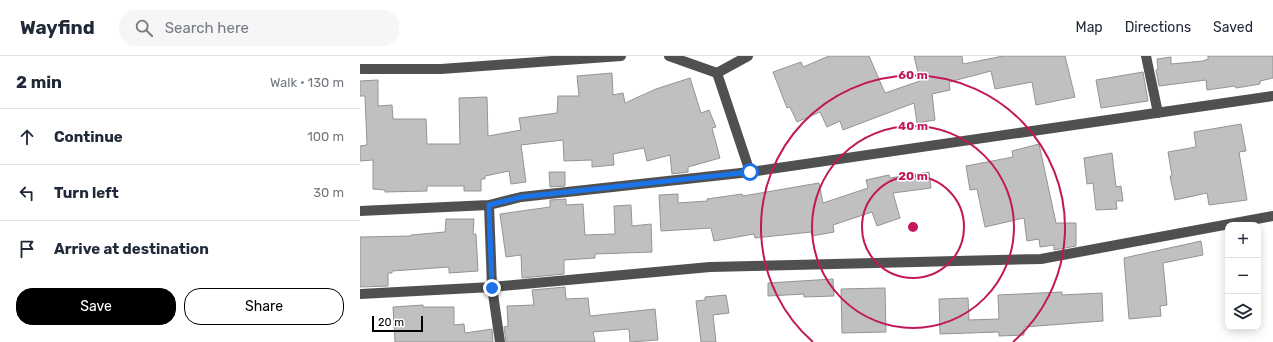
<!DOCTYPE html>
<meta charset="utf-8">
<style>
:root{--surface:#fff;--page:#f6f6f7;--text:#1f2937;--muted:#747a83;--line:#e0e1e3;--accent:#000}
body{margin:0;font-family:Rubik,sans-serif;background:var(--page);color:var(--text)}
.controls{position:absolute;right:12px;bottom:12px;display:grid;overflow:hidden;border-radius:8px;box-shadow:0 2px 10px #0003}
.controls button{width:36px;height:36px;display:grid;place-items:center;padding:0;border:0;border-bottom:1px solid var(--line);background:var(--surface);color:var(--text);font:20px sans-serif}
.scale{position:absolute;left:12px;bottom:10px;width:51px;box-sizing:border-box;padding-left:4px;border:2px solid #000;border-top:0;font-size:11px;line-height:14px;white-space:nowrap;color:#000;-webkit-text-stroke:3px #fff;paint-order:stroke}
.stop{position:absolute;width:12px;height:12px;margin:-9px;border:3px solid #1a73e8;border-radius:50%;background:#fff}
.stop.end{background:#1a73e8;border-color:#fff;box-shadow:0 1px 4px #0008}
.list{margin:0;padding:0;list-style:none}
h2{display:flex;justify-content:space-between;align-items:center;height:52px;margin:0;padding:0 16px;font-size:17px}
h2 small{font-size:13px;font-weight:400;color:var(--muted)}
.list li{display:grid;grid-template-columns:26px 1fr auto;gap:12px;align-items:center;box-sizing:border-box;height:56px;padding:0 16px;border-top:1px solid var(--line)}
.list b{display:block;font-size:15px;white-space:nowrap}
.list em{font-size:13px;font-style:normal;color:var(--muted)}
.actions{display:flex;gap:8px;padding:12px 16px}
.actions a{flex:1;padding:9px 0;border:1px solid var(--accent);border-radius:16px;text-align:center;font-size:14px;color:var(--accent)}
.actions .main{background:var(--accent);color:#fff}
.icon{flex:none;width:22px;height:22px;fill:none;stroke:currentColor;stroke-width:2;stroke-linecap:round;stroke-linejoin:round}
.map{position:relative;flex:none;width:913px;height:286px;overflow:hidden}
header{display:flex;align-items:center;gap:24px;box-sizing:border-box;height:56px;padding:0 20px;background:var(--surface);border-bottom:1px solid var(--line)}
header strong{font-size:19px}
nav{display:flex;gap:22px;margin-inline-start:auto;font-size:14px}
.search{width:280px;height:36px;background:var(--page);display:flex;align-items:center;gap:10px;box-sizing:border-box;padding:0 14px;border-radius:16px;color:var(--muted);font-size:15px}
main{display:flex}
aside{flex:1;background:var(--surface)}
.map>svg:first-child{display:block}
</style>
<header>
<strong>Wayfind</strong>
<div class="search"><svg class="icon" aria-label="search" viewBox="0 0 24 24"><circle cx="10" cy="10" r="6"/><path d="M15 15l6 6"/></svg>Search here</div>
<nav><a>Map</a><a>Directions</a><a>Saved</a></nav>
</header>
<main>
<aside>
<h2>2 min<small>Walk · 130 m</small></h2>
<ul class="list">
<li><svg class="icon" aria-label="ahead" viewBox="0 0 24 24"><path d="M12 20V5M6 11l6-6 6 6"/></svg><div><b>Continue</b></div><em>100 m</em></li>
<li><svg class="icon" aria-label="left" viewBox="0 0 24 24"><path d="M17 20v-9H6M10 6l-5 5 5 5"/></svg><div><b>Turn left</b></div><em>30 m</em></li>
<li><svg class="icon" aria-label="arrive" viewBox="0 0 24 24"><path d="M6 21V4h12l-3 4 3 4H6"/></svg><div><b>Arrive at destination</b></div></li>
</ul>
<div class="actions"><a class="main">Save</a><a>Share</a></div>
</aside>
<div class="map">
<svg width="913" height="286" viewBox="0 0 913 286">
<rect width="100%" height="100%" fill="#fff"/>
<path fill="#c0c0c0" stroke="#949494" d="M 469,0 L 509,0 L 525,37 L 560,25 L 554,0 L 602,0 L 603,8 L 643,0 L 705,0 L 715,41 L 676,49 L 672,26 L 635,33 L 631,15 L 589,26 L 590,34 L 572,38 L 575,64 L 557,67 L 554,47 L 483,74 L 480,65 L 467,71 L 460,56 L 437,66 L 430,51 L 427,52 L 413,16 L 441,6 L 443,11 Z
M 848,0 L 913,0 L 913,22 L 900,25 L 900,28 L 876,32 L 875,30 L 847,34 L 846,24 L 799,30 L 796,14 L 798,13 L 797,3 L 811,1 L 811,8 L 843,5 L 848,3 Z
M 783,16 L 788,45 L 741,52 L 736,24 Z
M 252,17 L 253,39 L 263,37 L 265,47 L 296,33 L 330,22 L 341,57 L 349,54 L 356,71 L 352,72 L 360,102 L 328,111 L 328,116 L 312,118 L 310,99 L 287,105 L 284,92 L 253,98 L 254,109 L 232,111 L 232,104 L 204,105 L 203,84 L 161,89 L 166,126 L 151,128 L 149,115 L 125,120 L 125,123 L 121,123 L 121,135 L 104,135 L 104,130 L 67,130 L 67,135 L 25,136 L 25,134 L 13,133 L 13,104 L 0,105 L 0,90 L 7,89 L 5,40 L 0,40 L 0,25 L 18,24 L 18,50 L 32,49 L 33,63 L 66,63 L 67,88 L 100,88 L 99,42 L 127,41 L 128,80 L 161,74 L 159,62 L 197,57 L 198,40 L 219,40 L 217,20 Z
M 881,68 L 886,95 L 879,96 L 887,144 L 849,149 L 847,137 L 815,144 L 810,120 L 812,120 L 808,96 L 836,91 L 834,76 Z
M 679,88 L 696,167 L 716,167 L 716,190 L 694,194 L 694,189 L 680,191 L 679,183 L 667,185 L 664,162 L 625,171 L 617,133 L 610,134 L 606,110 L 653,101 L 652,95 Z
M 752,97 L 756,131 L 761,130 L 763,145 L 756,145 L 757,153 L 736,154 L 733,127 L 727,128 L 724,102 Z
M 189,116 L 205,116 L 205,130 L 190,131 Z
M 569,116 L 571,132 L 533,137 L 540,162 L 517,170 L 512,156 L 473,169 L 474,176 L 452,180 L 451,176 L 395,182 L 394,178 L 354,185 L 351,172 L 301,175 L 299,139 L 318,138 L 318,147 L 347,145 L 347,143 L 382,138 L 383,140 L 459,127 L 463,147 L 508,132 L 506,124 L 529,119 L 530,122 Z
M 206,143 L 206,149 L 223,148 L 225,179 L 255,178 L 254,150 L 271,149 L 272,170 L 291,168 L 292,196 L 235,198 L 235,202 L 204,204 L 204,218 L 162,222 L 161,199 L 146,201 L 140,158 L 190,151 L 190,144 Z
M 86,163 L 114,163 L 113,178 L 116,178 L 118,215 L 89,217 L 89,211 L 32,215 L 32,217 L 28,217 L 28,230 L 0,231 L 0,181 L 51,180 L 51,179 L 85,176 Z
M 841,185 L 843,199 L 803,207 L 807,249 L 800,250 L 801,260 L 769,263 L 764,202 Z
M 473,223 L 474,240 L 444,241 L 444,238 L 408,240 L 408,227 Z
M 205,231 L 206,243 L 228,242 L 230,260 L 295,253 L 298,284 L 270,286 L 269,273 L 233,276 L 235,286 L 146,286 L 144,271 L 148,270 L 147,250 L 174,249 L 172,234 Z
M 525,232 L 526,276 L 482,277 L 481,233 Z
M 702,236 L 702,239 L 742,237 L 743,265 L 664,271 L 664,279 L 639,280 L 639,276 L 580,278 L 579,243 L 608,242 L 609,264 L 639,263 L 638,239 Z
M 366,239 L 369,257 L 353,259 L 356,286 L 341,286 L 336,245 L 345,244 L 345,241 Z
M 63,249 L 63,251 L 94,251 L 94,269 L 104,268 L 105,277 L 132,273 L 133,286 L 35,286 L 33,251 Z"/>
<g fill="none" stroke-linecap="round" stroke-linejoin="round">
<path stroke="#505050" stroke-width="10" d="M 309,0 L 357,17 L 388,0
M 786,0 L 798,57
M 0,13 L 81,13 L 261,0
M 357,17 L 390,116
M 129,149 L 132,231 L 140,286
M 0,155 L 129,149 L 161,141 L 390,116 L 913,40
M 0,238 L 132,231 L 350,211 L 681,203 L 913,160"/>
</g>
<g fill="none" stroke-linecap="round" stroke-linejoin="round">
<path stroke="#1a73e8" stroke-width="5" d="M 132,232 L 129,149 L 161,141 L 390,116"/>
</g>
<g fill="none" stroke="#c2185b" stroke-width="2">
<circle cx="553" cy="171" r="51"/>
<circle cx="553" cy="171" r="101"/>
<path d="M453 286A152 152 0 1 1 653 286"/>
</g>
<circle cx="553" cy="171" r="6" fill="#c2185b" stroke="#fff" stroke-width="2"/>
<g font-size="12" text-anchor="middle" font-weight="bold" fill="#c2185b" stroke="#fff" stroke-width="3" stroke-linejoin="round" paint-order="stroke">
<text x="553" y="23">60 m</text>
<text x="553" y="74">40 m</text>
<text x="553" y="124">20 m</text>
</g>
</svg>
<div class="controls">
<button>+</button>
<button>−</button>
<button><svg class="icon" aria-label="layers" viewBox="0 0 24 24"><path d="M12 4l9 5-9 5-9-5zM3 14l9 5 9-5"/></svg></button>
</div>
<div class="scale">20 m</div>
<div class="stop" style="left:390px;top:116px"></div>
<div class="stop end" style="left:132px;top:232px"></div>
</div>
</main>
